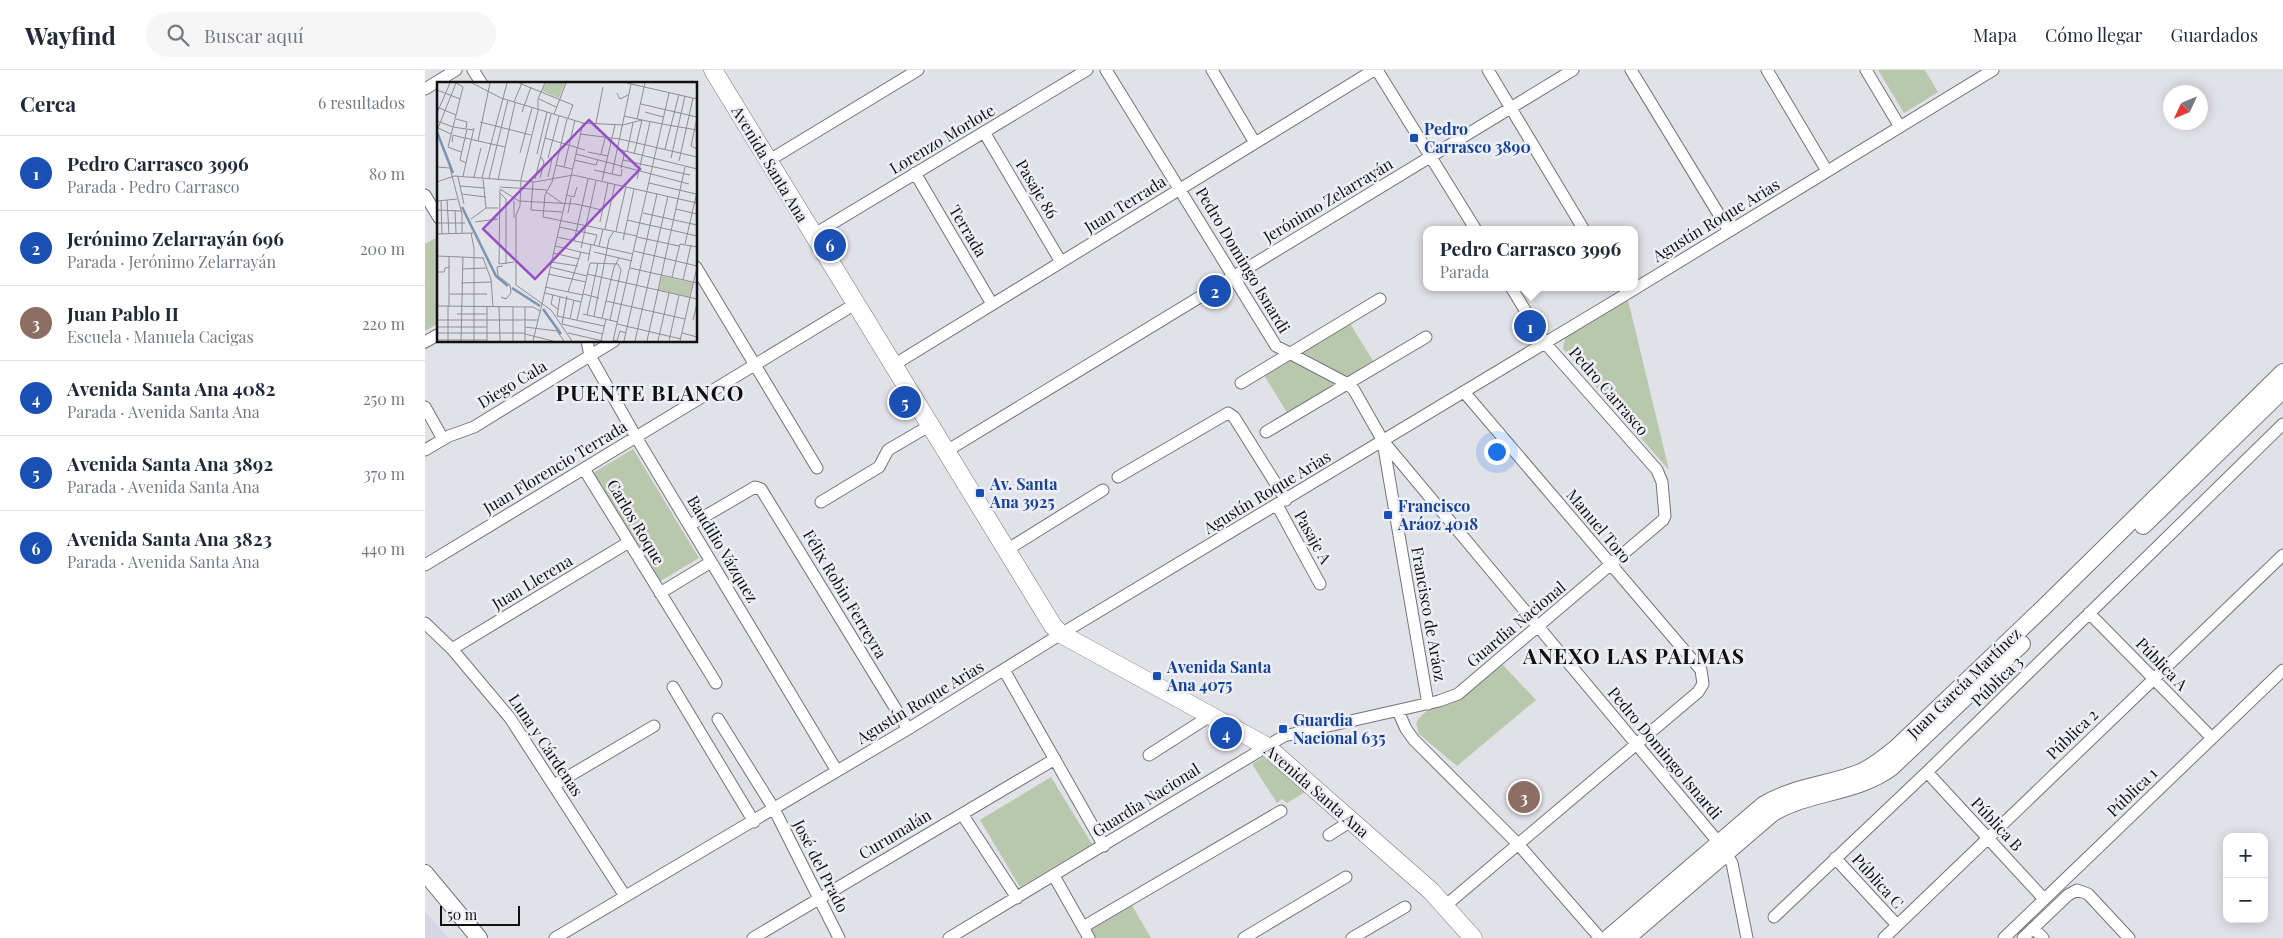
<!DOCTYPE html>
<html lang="es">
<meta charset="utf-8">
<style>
:root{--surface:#fff;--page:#f6f6f7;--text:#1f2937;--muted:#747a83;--line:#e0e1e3;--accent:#7c3aed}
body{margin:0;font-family:"Playfair Display",serif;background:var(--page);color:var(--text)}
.controls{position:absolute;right:15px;bottom:15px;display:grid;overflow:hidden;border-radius:10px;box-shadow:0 2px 12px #0003}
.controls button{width:45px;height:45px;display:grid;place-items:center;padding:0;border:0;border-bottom:1px solid var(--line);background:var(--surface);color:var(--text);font:25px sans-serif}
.compass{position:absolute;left:1738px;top:15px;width:45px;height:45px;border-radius:50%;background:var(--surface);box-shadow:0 2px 12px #0003;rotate:226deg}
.scale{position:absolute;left:15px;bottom:12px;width:80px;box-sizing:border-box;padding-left:5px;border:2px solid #101012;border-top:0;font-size:14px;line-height:18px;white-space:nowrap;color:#101012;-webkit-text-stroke:4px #eeeef5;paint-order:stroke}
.you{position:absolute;left:1071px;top:381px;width:18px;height:18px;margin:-12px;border:4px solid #fff;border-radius:50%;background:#1a73e8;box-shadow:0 0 0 8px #1a73e833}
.badge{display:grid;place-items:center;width:32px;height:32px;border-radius:50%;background:var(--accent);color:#fff;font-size:16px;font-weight:700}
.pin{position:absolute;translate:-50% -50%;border:2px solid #fff;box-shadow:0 1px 5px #0006}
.popup{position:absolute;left:998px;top:156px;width:215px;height:65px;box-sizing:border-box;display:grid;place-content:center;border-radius:10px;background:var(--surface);filter:drop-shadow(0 1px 4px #0005);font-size:16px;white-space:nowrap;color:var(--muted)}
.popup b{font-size:19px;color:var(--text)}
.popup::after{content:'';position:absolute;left:50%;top:100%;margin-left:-10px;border:10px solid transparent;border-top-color:var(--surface)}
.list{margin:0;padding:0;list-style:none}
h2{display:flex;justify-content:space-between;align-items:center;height:65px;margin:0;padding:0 20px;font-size:21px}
h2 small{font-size:16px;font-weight:400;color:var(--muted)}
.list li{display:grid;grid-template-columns:32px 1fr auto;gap:15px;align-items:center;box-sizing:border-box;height:75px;padding:0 20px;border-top:1px solid var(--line)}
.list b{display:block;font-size:19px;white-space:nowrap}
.list p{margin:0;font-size:16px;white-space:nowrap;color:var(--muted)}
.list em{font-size:16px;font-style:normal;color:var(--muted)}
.icon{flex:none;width:28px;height:28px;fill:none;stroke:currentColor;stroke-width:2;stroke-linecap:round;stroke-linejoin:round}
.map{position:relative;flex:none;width:1858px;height:868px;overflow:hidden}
header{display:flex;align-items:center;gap:30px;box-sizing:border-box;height:70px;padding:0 25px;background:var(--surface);border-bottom:1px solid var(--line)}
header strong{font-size:24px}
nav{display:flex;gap:28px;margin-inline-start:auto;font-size:18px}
.search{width:350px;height:45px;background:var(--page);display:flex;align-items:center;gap:12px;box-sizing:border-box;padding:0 18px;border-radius:28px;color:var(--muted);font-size:19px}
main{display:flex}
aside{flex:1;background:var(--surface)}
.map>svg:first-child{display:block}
</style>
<header>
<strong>Wayfind</strong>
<div class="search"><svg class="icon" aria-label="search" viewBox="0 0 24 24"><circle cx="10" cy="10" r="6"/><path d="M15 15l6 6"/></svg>Buscar aquí</div>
<nav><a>Mapa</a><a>Cómo llegar</a><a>Guardados</a></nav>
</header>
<main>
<aside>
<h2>Cerca<small>6 resultados</small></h2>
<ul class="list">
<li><span class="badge" style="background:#1a4fb4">1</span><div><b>Pedro Carrasco 3996</b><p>Parada · Pedro Carrasco</p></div><em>80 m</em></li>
<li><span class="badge" style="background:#1a4fb4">2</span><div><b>Jerónimo Zelarrayán 696</b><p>Parada · Jerónimo Zelarrayán</p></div><em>200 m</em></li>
<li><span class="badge" style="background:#8d6e63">3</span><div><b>Juan Pablo II</b><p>Escuela · Manuela Cacigas</p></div><em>220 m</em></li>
<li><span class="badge" style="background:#1a4fb4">4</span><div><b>Avenida Santa Ana 4082</b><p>Parada · Avenida Santa Ana</p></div><em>250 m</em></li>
<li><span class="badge" style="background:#1a4fb4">5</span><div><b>Avenida Santa Ana 3892</b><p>Parada · Avenida Santa Ana</p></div><em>370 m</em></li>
<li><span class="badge" style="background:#1a4fb4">6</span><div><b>Avenida Santa Ana 3823</b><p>Parada · Avenida Santa Ana</p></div><em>440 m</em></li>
</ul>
</aside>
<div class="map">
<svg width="1858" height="868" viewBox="0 0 1858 868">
<rect width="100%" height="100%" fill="#e1e1e8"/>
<path fill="#d5d5e3" d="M 0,841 L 23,868 L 0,868 Z"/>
<path fill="#b9c8ac" d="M 1453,0 L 1500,0 L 1513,22 L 1479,43 Z
M 14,166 L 14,253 L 0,261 L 0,174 Z
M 1203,230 L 1244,400 L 1138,279 L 1140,268 Z
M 924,252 L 950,294 L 924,308 L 877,282 Z
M 864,289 L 915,315 L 864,346 L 839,305 Z
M 208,379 L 274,488 L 234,512 L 168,403 Z
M 1076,593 L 1111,630 L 1032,696 L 994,664 L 991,653 C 1006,630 1018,641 1034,629 C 1049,619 1062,605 1076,593 Z
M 838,687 L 882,721 L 862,733 L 857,729 L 852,733 L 827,694 Z
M 626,707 L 667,774 L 595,817 L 555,750 Z
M 705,832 L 726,868 L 670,868 L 663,857 Z"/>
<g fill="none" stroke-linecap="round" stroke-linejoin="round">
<g stroke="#73747a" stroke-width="13">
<path id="street" d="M 48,0 L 57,14
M 681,0 L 851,276 L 923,314 L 929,320 L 958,371 L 1294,773 L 1307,793 L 1322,868
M 787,0 L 830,73
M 952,0 L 1051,160
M 1063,0 L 1159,160
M 1206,0 L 1304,161
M 1342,0 L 1402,101
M 1441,0 L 1475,57
M 0,19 L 31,0
M 559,62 L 636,192
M 343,91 L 493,0
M 490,103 L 567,234
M 0,125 L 14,148
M 388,165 L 662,0
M 271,197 L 392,398
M 162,271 L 165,286 L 211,367 L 412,701
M 0,272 L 14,264
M 467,296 L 949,0
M 816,313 L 955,229
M 0,337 L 18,369
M 841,362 L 1001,267
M 958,372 L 1003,634
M 0,380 L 24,366 L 49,357 L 189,271
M 520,382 L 1148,0
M 159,399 L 291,613
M 693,407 L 803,343 L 809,347 L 861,430
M 396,432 L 454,397 L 463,380 L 504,356
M 852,435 L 895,514
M 265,455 L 330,417 L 336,419 L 483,659
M 580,481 L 678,420
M 0,495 L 430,234
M 235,523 L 286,492
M 1664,543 L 1787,668
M 0,553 L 27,579 L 85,648 L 200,826
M 27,579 L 204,472
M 579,600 L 679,776
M 248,617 L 329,752
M 973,641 L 981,659 L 989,670 L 1093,774 L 1175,868
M 293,649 L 349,739 L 414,868
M 724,685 L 785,646
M 1502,702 L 1619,829
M 129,715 L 229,656
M 537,744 L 592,828
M 904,765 L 926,751
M 1410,788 L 1472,855
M 629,806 L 664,868
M 1020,836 L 1273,622 L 1278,614 L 1276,600 L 1039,322
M 1349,847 L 1502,702 L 1858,354
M 658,857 L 856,741
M 1608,858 L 1618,868
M 130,868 L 483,659 L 636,564 L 1198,226 L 1568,0
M 328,868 L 630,689
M 524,868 L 859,666 L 1014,631 L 1033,624 L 1238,450 L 1240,446 L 1237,412 L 1232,400 L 1120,273 L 1086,217
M 819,868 L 921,807
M 927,868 L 980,837
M 1459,868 L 1858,485
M 1579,868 L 1858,600
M 1598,868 L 1643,825 L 1652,820 L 1663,824 L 1704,868"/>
</g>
<g stroke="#73747a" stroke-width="18">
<path id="secondary" d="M 1718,456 L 1858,320
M 0,803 L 54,868
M 1183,868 L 1338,735 C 1369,716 1404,715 1436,702 C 1449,696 1460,687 1471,678 L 1618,538 L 1858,302
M 1202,868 L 1348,743 C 1385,721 1430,724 1466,698 L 1597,574"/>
</g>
<g stroke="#73747a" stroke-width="19">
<path id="primary" d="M 288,0 L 628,556 L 636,564 L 841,676 L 1006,821 L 1048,868"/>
</g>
<use href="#street" stroke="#fff" stroke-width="11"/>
<use href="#secondary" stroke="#fff" stroke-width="16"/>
<use href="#primary" stroke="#fff" stroke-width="18"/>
</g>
<g fill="#1a4fb4" stroke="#eeeef5" stroke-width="2">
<rect x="984" y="63" width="10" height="10" rx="2.5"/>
<rect x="550" y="418" width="10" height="10" rx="2.5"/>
<rect x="958" y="440" width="10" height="10" rx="2.5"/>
<rect x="727" y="601" width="10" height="10" rx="2.5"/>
<rect x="853" y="654" width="10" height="10" rx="2.5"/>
</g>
<g text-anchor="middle" stroke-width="5" stroke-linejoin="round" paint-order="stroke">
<g font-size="16" font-weight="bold" fill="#164399" stroke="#eeeef5" text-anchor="start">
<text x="999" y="65">Pedro<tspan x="999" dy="18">Carrasco 3890</tspan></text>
<text x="565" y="420">Av. Santa<tspan x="565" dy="18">Ana 3925</tspan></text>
<text x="973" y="442">Francisco<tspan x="973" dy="18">Aráoz 4018</tspan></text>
<text x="742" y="603">Avenida Santa<tspan x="742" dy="18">Ana 4075</tspan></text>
<text x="868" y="656">Guardia<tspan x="868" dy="18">Nacional 635</tspan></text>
</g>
<g font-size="16" fill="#101012" stroke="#eeeef5">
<text transform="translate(517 69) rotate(-31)" y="6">Lorenzo Morlote</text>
<text transform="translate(345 94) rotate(59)" y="6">Avenida Santa Ana</text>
<text transform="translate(612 119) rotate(59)" y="6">Pasaje 86</text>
<text transform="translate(903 130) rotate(-31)" y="6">Jerónimo Zelarrayán</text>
<text transform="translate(700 134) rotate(-32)" y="6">Juan Terrada</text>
<text transform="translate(1291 150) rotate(-31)" y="6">Agustín Roque Arias</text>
<text transform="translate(543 161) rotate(59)" y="6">Terrada</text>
<text transform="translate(818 190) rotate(59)" y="6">Pedro Domingo Isnardi</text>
<text transform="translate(87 314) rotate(-31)" y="6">Diego Cala</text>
<text transform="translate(1184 321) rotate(49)" y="6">Pedro Carrasco</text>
<text transform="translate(130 397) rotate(-31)" y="6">Juan Florencio Terrada</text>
<text transform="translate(842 422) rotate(-31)" y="6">Agustín Roque Arias</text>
<text transform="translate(211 452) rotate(59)" y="6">Carlos Roque</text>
<text transform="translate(1174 456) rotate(50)" y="6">Manuel Toro</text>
<text transform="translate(888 467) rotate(61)" y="6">Pasaje A</text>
<text transform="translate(298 479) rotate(59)" y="6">Baudilio Vázquez</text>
<text transform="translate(107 512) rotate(-31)" y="6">Juan Llerena</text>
<text transform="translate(420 524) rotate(59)" y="6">Félix Robin Ferreyra</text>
<text transform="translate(1004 544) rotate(80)" y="6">Francisco de Aráoz</text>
<text transform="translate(1091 554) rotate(-40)" y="6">Guardia Nacional</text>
<text transform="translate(1737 594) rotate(46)" y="6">Pública A</text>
<text transform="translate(1572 611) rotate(-44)" y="6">Pública 3</text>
<text transform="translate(1539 613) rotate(-44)" y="6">Juan García Martínez</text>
<text transform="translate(495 632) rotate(-31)" y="6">Agustín Roque Arias</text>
<text transform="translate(1647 664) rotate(-44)" y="6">Pública 2</text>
<text transform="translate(121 675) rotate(56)" y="6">Luna y Cárdenas</text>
<text transform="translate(1240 683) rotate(50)" y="6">Pedro Domingo Isnardi</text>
<text transform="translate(892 721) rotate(41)" y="6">Avenida Santa Ana</text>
<text transform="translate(1707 722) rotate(-44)" y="6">Pública 1</text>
<text transform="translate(721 730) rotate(-32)" y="6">Guardia Nacional</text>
<text transform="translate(1572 754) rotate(47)" y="6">Pública B</text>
<text transform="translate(470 764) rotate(-31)" y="6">Curumalán</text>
<text transform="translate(396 796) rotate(63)" y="6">José del Prado</text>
<text transform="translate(1453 811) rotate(48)" y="6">Pública C</text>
</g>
<g font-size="21" font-weight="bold" letter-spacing="1" fill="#101012" stroke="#eeeef5">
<text x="225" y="331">PUENTE BLANCO</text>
<text x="1209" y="594">ANEXO LAS PALMAS</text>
</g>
</g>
<g transform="translate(12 12)">
<rect width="260" height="260" fill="#e1e1e8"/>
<path d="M 109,1 L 128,1 L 122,16 L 105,9 ZM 225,194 L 256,201 L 252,215 L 222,208 Z" fill="#b9c8ac"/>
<path fill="none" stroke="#7b94b3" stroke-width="2.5" d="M 0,50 L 16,91M 25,125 L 59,194 L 71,204M 75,206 L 103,224M 106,227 L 124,252"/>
<path fill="none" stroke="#8d8d92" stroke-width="1" d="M 19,1 L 26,5 L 11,65 L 24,70M 35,1 L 64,16 L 146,41 L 186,43 L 205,38 L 225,42M 82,1 L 136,23 L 131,36M 108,1 L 101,17 L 101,29 L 84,97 L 83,124 L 79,133 L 79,203 L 114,228 L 135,259M 190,1 L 260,17M 0,8 L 23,17M 180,11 L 183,17 L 191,13M 102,17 L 119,25M 77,20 L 85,1M 204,22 L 260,35M 0,25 L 19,33M 85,30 L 94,5M 208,30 L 226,35M 0,31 L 13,1M 117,32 L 129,1M 187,34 L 205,38 L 197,72M 260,36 L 254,64 L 260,67M 130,37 L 115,100 L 108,113 L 106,135 L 200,154M 200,37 L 208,1M 0,39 L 16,45M 43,40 L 94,53M 159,41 L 166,5M 225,42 L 260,48M 16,45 L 29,47 L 30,40 L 19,37M 14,52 L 1,46 L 19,1M 143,52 L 183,57 L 260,75M 28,56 L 68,65M 108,56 L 148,68M 41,59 L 53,1M 15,60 L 16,53 L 27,56M 180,67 L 260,87M 228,67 L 242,12M 151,70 L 171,74M 190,70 L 196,41M 83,71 L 95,26M 100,72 L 110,30M 139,72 L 252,102M 164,72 L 168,56M 111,76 L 122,34M 234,76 L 248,14M 137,78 L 159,83 L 161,77M 186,78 L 253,93M 242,79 L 256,16M 29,81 L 23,78 L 30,47 L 37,48M 119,83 L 135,87M 0,85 L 13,86 L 25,132 L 25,151M 127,85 L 138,38M 184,86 L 188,69M 157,88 L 184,94 L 185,87M 175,92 L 194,2M 26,94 L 37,46M 21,95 L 27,122M 37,95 L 44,66M 111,95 L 115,77M 45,96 L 70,1M 52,96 L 71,18M 103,96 L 107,80 L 104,75M 46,97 L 49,126 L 61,126M 98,97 L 114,32M 200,97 L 213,40M 61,98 L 78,21M 165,99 L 178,43M 0,100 L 17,94 L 98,100 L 136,93 L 260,121M 96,100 L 94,128 L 125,130M 212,101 L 259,112M 23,104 L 48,106M 63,105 L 110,108M 63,107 L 62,182 L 77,180M 63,107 L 82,119 L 139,122 L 165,128M 109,110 L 125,121M 63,111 L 69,117 L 69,182M 25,112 L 49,115M 129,113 L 137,115 L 140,105M 10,118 L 12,152M 0,119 L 20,117M 4,119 L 5,152M 239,127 L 260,132M 0,128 L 24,129M 18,128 L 19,151M 131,131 L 134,116M 206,131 L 260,143M 77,136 L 77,119M 34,137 L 49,126M 190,138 L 260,154M 38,140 L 61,137M 163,140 L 171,101M 0,141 L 28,141M 122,145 L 160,153 L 157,163M 168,147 L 178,102M 179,149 L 189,105M 34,151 L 37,166 L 37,259M 0,152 L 36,151M 120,155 L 196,172M 200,155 L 242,164M 186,158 L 197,107M 137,159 L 151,97M 248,162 L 260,110M 118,164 L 152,172M 162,164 L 166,147M 144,166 L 159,99M 197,169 L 260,184M 157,170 L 195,179M 116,171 L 142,177M 0,174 L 47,176M 46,176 L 54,197 L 56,225M 151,179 L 154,163M 114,180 L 141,184M 113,185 L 150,194M 193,186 L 260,201M 25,187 L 50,186M 0,190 L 7,190 L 8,186 L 13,185M 111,192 L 149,200M 150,192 L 260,217M 235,195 L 243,162 L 260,165M 246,198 L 254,163M 24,201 L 54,200M 108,205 L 146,213M 131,210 L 144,170M 108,211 L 144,220M 13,212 L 50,212M 146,212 L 162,216M 116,213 L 114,222 L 121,227M 64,215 L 69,217 L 74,211 L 73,203 L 61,194 L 60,185 L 66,184M 123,215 L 120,234 L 167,244M 169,219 L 248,237M 105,222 L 146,41M 0,224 L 96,225 L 103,229M 11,224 L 11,259M 12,224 L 12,175M 50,225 L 50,259M 62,225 L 63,259M 76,225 L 76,259M 88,225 L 88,259M 20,232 L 50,232M 146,232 L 181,240M 150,233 L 161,181M 157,234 L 172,157 L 177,149M 165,236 L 177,185 L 182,176M 133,237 L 137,218M 0,238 L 101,238M 140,238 L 153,181 L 181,182M 173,238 L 184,188 L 181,182M 256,238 L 260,221M 125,242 L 130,214M 125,242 L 166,252M 180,242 L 244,257M 0,245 L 50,245M 88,245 L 120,249 L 127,259M 0,251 L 88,251M 131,251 L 166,259M 245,251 L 260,255M 88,252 L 116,259M 0,258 L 50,258M 176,258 L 180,259 L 183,249 L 189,251M 24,259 L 26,175M 96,259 L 105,222M 164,259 L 169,237M 176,259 L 232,11M 187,259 L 220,112M 198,259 L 231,114M 210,259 L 248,85M 221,259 L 232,211M 232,259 L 242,213M 243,259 L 260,185"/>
<path fill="#9650c4" fill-opacity="0.15" stroke="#9650c4" stroke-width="2.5" d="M 152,38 L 203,87 L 98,197 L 46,147 Z"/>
<rect width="260" height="260" fill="none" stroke="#101012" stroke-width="2.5"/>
</g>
</svg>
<div class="controls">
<button>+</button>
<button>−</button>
</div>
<svg class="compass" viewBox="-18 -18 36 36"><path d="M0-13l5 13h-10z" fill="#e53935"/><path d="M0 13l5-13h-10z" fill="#747a83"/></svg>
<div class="scale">50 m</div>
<div class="you"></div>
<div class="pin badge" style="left:1105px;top:256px;background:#1a4fb4">1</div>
<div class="popup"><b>Pedro Carrasco 3996</b>Parada</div>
<div class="pin badge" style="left:790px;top:221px;background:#1a4fb4">2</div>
<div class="pin badge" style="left:1099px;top:727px;background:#8d6e63">3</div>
<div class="pin badge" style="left:801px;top:663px;background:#1a4fb4">4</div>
<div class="pin badge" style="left:480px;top:332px;background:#1a4fb4">5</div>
<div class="pin badge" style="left:405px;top:175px;background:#1a4fb4">6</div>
</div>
</main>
